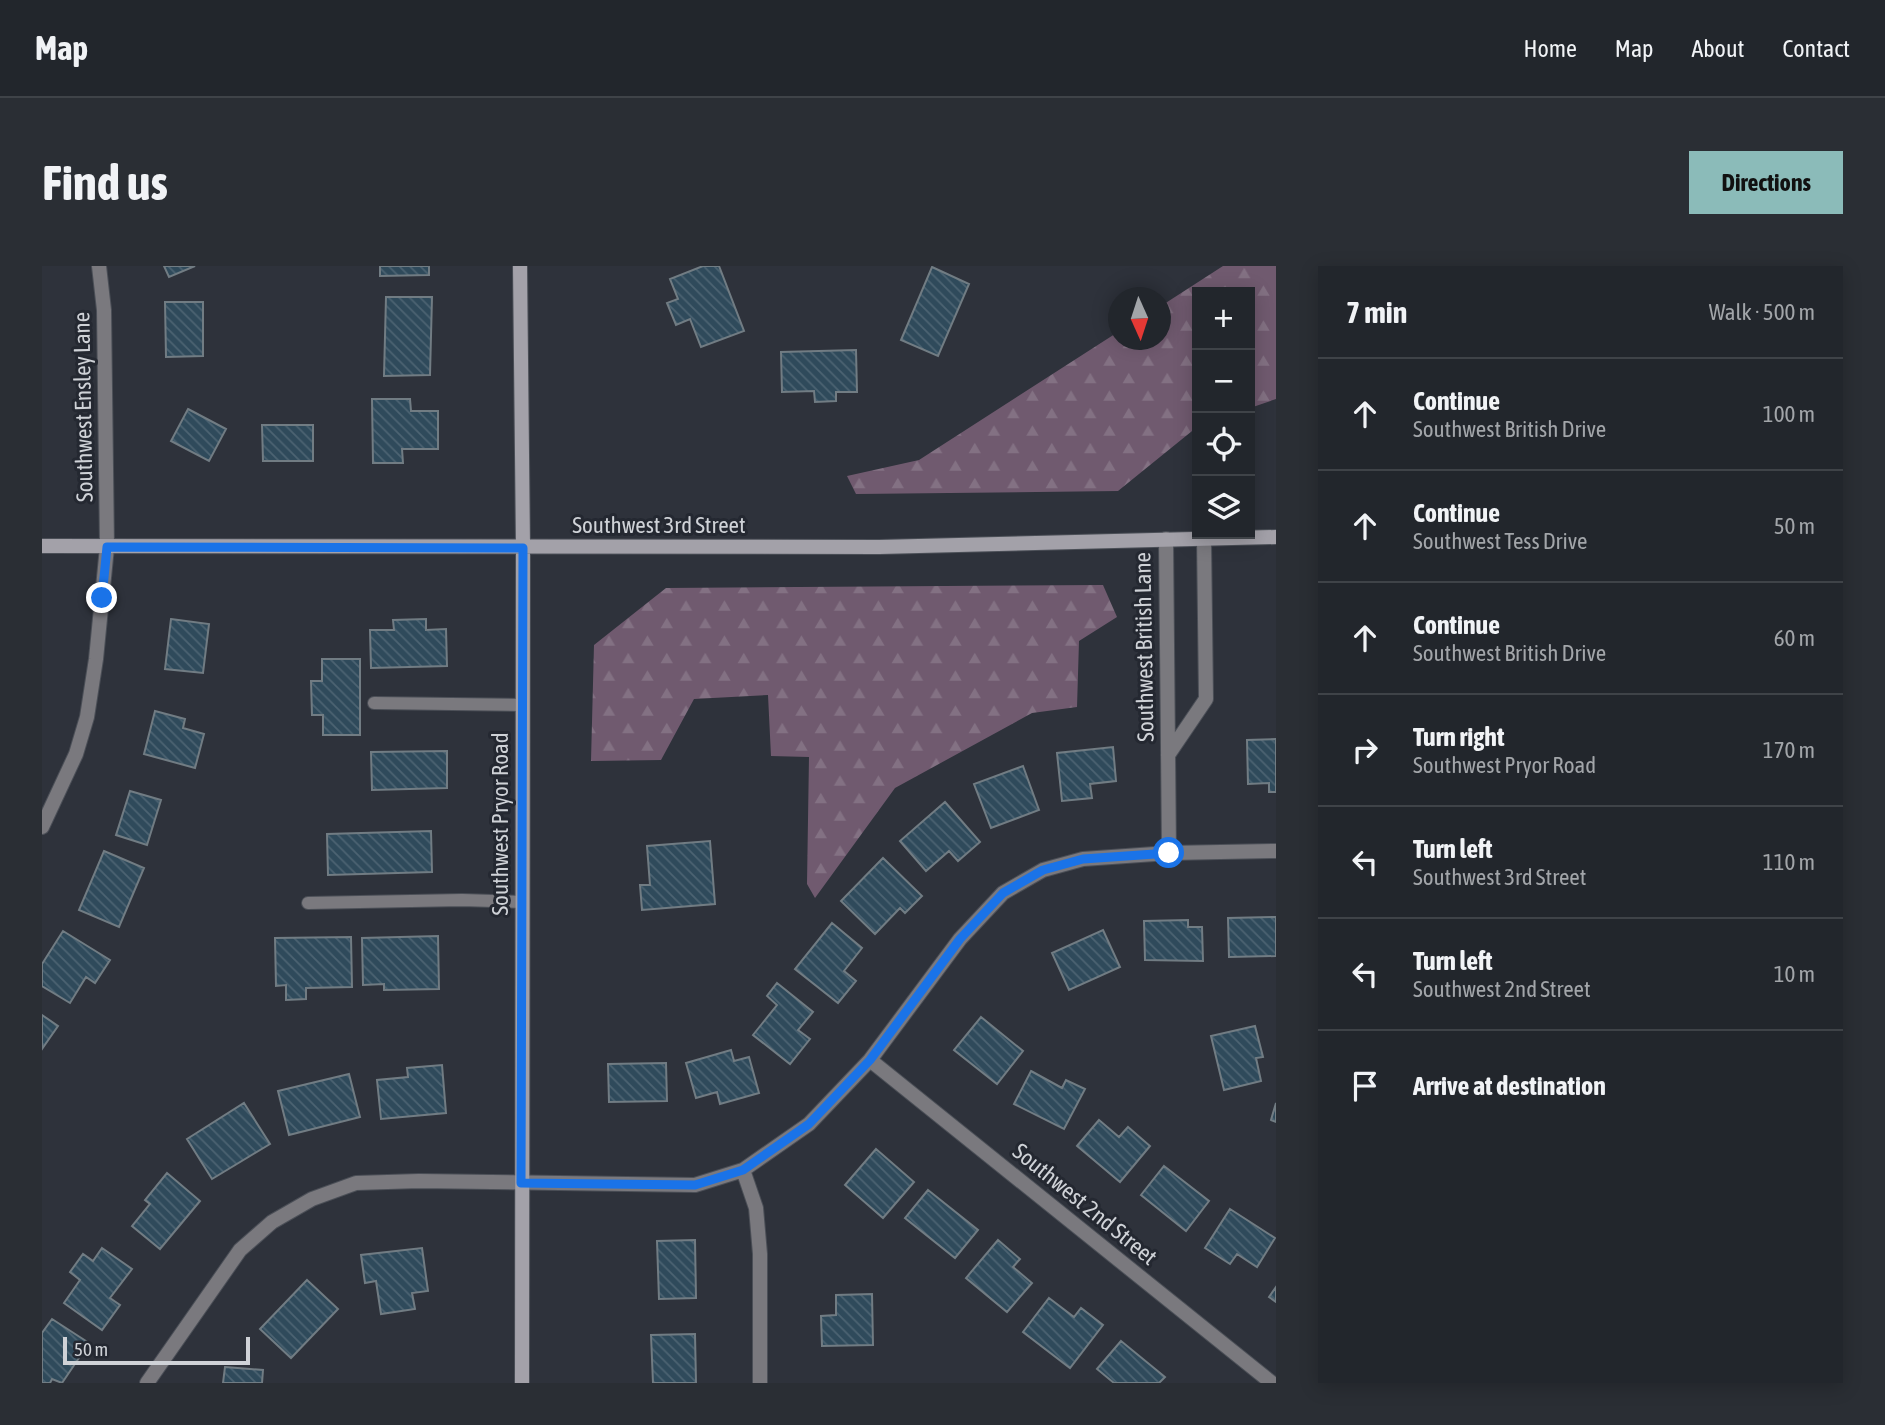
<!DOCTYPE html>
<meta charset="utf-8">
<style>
:root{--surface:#22262c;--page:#2a2e34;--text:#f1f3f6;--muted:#a2a5a9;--line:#3f4348;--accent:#8bbbb9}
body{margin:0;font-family:"Asap Condensed",sans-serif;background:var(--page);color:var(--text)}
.controls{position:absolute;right:21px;top:21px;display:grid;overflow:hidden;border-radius:0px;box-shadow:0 4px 18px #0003}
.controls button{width:63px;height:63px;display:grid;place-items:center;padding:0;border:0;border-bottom:2px solid var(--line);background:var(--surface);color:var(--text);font:35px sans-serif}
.compass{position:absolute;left:1066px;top:21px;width:63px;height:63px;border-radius:50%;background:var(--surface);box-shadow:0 4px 18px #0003;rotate:177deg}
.scale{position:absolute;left:21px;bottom:18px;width:187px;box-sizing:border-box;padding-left:7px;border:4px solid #cfd2d7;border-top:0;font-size:19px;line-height:24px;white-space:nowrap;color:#cfd2d7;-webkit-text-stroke:5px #242831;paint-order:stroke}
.stop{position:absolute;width:21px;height:21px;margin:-16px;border:5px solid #1a73e8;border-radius:50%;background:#fff}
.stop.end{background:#1a73e8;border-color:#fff;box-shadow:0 2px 7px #0008}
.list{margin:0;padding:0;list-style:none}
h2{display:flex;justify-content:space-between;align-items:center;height:91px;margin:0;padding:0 28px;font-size:30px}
h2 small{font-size:23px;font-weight:400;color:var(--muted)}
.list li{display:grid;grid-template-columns:46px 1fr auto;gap:21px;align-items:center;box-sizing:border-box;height:112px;padding:0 28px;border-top:2px solid var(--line)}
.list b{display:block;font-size:26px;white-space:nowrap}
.list p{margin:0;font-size:23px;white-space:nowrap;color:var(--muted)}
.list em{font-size:23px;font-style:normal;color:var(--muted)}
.icon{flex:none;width:38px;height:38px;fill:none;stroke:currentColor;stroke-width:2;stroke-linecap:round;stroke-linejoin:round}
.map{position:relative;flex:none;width:1234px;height:1117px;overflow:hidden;border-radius:0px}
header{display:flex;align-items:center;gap:42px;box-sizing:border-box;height:98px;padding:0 35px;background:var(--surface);border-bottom:2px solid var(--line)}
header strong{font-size:33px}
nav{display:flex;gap:38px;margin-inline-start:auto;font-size:24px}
.intro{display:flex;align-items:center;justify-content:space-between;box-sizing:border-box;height:168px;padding:0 42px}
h1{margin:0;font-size:49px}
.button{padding:18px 32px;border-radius:0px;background:var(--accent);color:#111;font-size:24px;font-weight:700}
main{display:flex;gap:42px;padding:0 42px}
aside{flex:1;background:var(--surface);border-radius:0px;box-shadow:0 4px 18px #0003}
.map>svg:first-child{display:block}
</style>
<header>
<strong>Map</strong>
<nav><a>Home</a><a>Map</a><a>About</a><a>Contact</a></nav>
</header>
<div class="intro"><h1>Find us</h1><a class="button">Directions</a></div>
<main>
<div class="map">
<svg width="1234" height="1117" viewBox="0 0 1234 1117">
<defs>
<pattern id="forest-firs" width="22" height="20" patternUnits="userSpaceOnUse" patternTransform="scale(1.75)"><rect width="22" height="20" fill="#705a6f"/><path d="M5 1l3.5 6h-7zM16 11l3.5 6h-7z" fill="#837183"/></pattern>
<pattern id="building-back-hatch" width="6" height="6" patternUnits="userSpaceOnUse" patternTransform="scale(1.75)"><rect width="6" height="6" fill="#2f4a5b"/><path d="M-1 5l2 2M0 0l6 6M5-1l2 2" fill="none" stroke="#4c6372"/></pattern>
</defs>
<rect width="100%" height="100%" fill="#2e323b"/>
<path fill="url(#forest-firs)" d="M 1181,0 L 1234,0 L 1234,133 L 1208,142 L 1208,26 L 1155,26 L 1155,161 L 1076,225 L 814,228 L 805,210 L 877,194 L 1076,66 L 1076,74 L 1118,74 L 1119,40 Z
M 1061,319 L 1075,351 L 1037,375 L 1035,441 L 990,447 L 853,522 L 773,632 L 765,618 L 767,491 L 729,490 L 726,429 L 652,433 L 619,494 L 549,495 L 552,379 L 624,322 Z"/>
<path fill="url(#building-back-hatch)" stroke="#717c83" stroke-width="2" d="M 122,0 L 153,0 L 127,11 Z
M 338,0 L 387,0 L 387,9 L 338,10 Z
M 661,0 L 677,0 L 702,65 L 659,81 L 648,53 L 634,59 L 625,37 L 636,33 L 628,13 Z
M 890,1 L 927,18 L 896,90 L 859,74 Z
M 344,31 L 390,31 L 388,109 L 342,110 Z
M 123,36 L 161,36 L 161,90 L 124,91 Z
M 814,84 L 815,126 L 794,126 L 794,135 L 773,136 L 772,125 L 740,126 L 739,86 Z
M 330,133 L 368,133 L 369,145 L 396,145 L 396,183 L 360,183 L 361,197 L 331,197 Z
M 146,143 L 184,163 L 167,195 L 129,175 Z
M 220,159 L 271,159 L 271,195 L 221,195 Z
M 129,353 L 167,358 L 161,407 L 123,403 Z
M 384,353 L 384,364 L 404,363 L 405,400 L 329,402 L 328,364 L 352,364 L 351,354 Z
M 280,393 L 318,393 L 318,469 L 281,469 L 281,449 L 270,449 L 269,415 L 280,415 Z
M 113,445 L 143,453 L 141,462 L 162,468 L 153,502 L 102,488 Z
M 1234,473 L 1234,526 L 1227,526 L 1227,517 L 1206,518 L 1205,474 Z
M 1071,481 L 1074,515 L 1048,518 L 1050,532 L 1020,535 L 1015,487 Z
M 405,485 L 405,522 L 330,524 L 329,486 Z
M 981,500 L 997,544 L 949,562 L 932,518 Z
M 88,525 L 119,534 L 105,579 L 74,569 Z
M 903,536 L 938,576 L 916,595 L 907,585 L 884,605 L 858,575 Z
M 389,565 L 390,606 L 286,609 L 285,568 Z
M 668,575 L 673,638 L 600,644 L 598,619 L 608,619 L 605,580 Z
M 62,585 L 102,602 L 77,661 L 37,644 Z
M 841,592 L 880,630 L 863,647 L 858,642 L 833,668 L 799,635 Z
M 1234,651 L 1234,690 L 1187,691 L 1186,652 Z
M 1146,654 L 1146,661 L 1160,661 L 1161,695 L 1103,694 L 1102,655 Z
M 790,657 L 820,682 L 802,705 L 814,715 L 796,737 L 753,703 Z
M 1061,664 L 1078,701 L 1027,724 L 1010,687 Z
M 21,665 L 68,694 L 53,717 L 44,711 L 28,737 L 0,720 L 0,698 Z
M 396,670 L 397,723 L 342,724 L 342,718 L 321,719 L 320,672 Z
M 309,671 L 310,721 L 264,722 L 264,733 L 244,734 L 244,719 L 234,720 L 233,672 Z
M 735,717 L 771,746 L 756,764 L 768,773 L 748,798 L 711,769 L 735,739 L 725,730 Z
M 0,749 L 16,760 L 0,783 Z
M 939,751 L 981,785 L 955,818 L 912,784 Z
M 1213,760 L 1221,791 L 1214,792 L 1219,815 L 1182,824 L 1169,770 Z
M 689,784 L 692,795 L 707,791 L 717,827 L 678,838 L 675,826 L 654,832 L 644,797 Z
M 624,797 L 625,835 L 567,836 L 566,798 Z
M 400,799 L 404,847 L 339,853 L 335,814 L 366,811 L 365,802 Z
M 989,805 L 1020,822 L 1024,814 L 1043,823 L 1022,863 L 972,838 Z
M 307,808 L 318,851 L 247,869 L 236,825 Z
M 202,837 L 228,878 L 170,913 L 145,873 Z
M 1234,837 L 1234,856 L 1229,854 Z
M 1057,854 L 1077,871 L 1086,861 L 1108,880 L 1078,916 L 1035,880 Z
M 834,883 L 872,916 L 841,952 L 803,919 Z
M 1122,900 L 1167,935 L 1144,965 L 1099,929 Z
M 125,907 L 158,935 L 118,983 L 90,960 L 108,938 L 103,934 Z
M 886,924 L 936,964 L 913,992 L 863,952 Z
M 1188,943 L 1233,972 L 1215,1001 L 1195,988 L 1188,998 L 1163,982 Z
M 653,974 L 654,1032 L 617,1033 L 615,975 Z
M 956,974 L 978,993 L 971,1001 L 990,1017 L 965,1046 L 924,1012 Z
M 60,982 L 90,1003 L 68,1032 L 78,1039 L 60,1064 L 22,1037 L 38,1014 L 28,1006 L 41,988 L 51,995 Z
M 380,982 L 386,1025 L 370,1027 L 373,1043 L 339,1048 L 334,1015 L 323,1017 L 319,989 Z
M 265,1014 L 296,1043 L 249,1092 L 218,1063 Z
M 1234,1021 L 1234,1036 L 1227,1031 Z
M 830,1028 L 831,1079 L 780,1080 L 779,1050 L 794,1049 L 794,1029 Z
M 1007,1032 L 1032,1051 L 1039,1042 L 1061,1059 L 1028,1102 L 981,1066 Z
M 10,1053 L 47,1077 L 20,1117 L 10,1113 L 8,1117 L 0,1117 L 0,1067 Z
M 653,1068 L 654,1117 L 611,1117 L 609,1069 Z
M 1079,1075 L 1123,1111 L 1117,1117 L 1072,1117 L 1055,1103 Z
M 183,1101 L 221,1104 L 220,1117 L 181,1117 Z"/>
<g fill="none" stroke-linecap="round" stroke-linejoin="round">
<g stroke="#4b4f57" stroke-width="14">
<path id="lane" d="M 332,437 L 481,439
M 266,637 L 420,634 L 480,636"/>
</g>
<g stroke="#4b4f57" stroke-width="16">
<path id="street" d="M 1124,273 L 1127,587
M 1126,489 L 1164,433 L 1162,273
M 0,561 L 34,488 L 45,451 L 54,393 L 65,281 L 62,44 L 57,0
M 828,794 L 1230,1117
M 105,1117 L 198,984 L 230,956 L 270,933 L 314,917 L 377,915 L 653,919 L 701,904
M 718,1117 L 718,988 L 714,942 L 701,904 L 767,858 L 828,794 L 918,673 L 961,627 L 1001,604 L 1041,593 L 1127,587 L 1234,585"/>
</g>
<g stroke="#4b4f57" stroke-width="16">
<path id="secondary" d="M 478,0 L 481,282 L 480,1117
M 0,280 L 837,281 L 1234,271"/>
</g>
<use href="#lane" stroke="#7a797e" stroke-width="12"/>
<use href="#street" stroke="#7a797e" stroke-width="14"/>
<use href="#secondary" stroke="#a3a1a9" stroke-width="14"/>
</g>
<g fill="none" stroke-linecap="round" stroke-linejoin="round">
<path stroke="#1a73e8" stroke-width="9" d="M 60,332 L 65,281 L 481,282 L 479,917 L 653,919 L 701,904 L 767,858 L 828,794 L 918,673 L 961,627 L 1001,604 L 1041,593 L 1127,587"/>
</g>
<g text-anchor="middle" stroke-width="6" stroke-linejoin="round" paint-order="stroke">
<g font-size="23" fill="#cfd2d7" stroke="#242831">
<text transform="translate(41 141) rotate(-91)" y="8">Southwest Ensley Lane</text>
<text x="617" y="267">Southwest 3rd Street</text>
<text transform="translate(1102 381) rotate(-91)" y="8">Southwest British Lane</text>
<text transform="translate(458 558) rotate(-90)" y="8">Southwest Pryor Road</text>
<text transform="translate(1043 938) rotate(39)" y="8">Southwest 2nd Street</text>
</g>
</g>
</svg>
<div class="controls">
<button>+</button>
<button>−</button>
<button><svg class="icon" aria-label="locate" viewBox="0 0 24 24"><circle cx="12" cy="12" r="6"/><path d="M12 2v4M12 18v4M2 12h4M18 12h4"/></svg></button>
<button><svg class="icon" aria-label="layers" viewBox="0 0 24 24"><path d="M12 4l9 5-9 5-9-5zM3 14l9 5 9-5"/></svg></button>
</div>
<svg class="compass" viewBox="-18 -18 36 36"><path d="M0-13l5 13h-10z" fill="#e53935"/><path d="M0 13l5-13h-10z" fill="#a2a5a9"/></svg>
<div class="scale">50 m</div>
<div class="stop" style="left:1127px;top:587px"></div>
<div class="stop end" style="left:60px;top:332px"></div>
</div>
<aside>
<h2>7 min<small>Walk · 500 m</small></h2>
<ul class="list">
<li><svg class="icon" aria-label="ahead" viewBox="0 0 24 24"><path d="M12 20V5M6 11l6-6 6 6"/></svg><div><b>Continue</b><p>Southwest British Drive</p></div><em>100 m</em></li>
<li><svg class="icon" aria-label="ahead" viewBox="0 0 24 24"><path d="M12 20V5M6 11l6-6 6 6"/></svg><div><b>Continue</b><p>Southwest Tess Drive</p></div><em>50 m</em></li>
<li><svg class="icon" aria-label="ahead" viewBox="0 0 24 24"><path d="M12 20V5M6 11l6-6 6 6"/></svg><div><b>Continue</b><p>Southwest British Drive</p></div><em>60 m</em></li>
<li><svg class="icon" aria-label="right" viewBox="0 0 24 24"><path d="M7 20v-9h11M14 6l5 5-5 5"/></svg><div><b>Turn right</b><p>Southwest Pryor Road</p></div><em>170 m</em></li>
<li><svg class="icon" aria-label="left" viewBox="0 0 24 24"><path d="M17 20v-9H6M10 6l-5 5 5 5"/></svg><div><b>Turn left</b><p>Southwest 3rd Street</p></div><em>110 m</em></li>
<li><svg class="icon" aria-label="left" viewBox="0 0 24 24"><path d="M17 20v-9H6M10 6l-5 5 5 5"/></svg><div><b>Turn left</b><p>Southwest 2nd Street</p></div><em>10 m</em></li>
<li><svg class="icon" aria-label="arrive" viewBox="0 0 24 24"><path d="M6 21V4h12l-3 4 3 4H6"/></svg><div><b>Arrive at destination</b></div></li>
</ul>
</aside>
</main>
